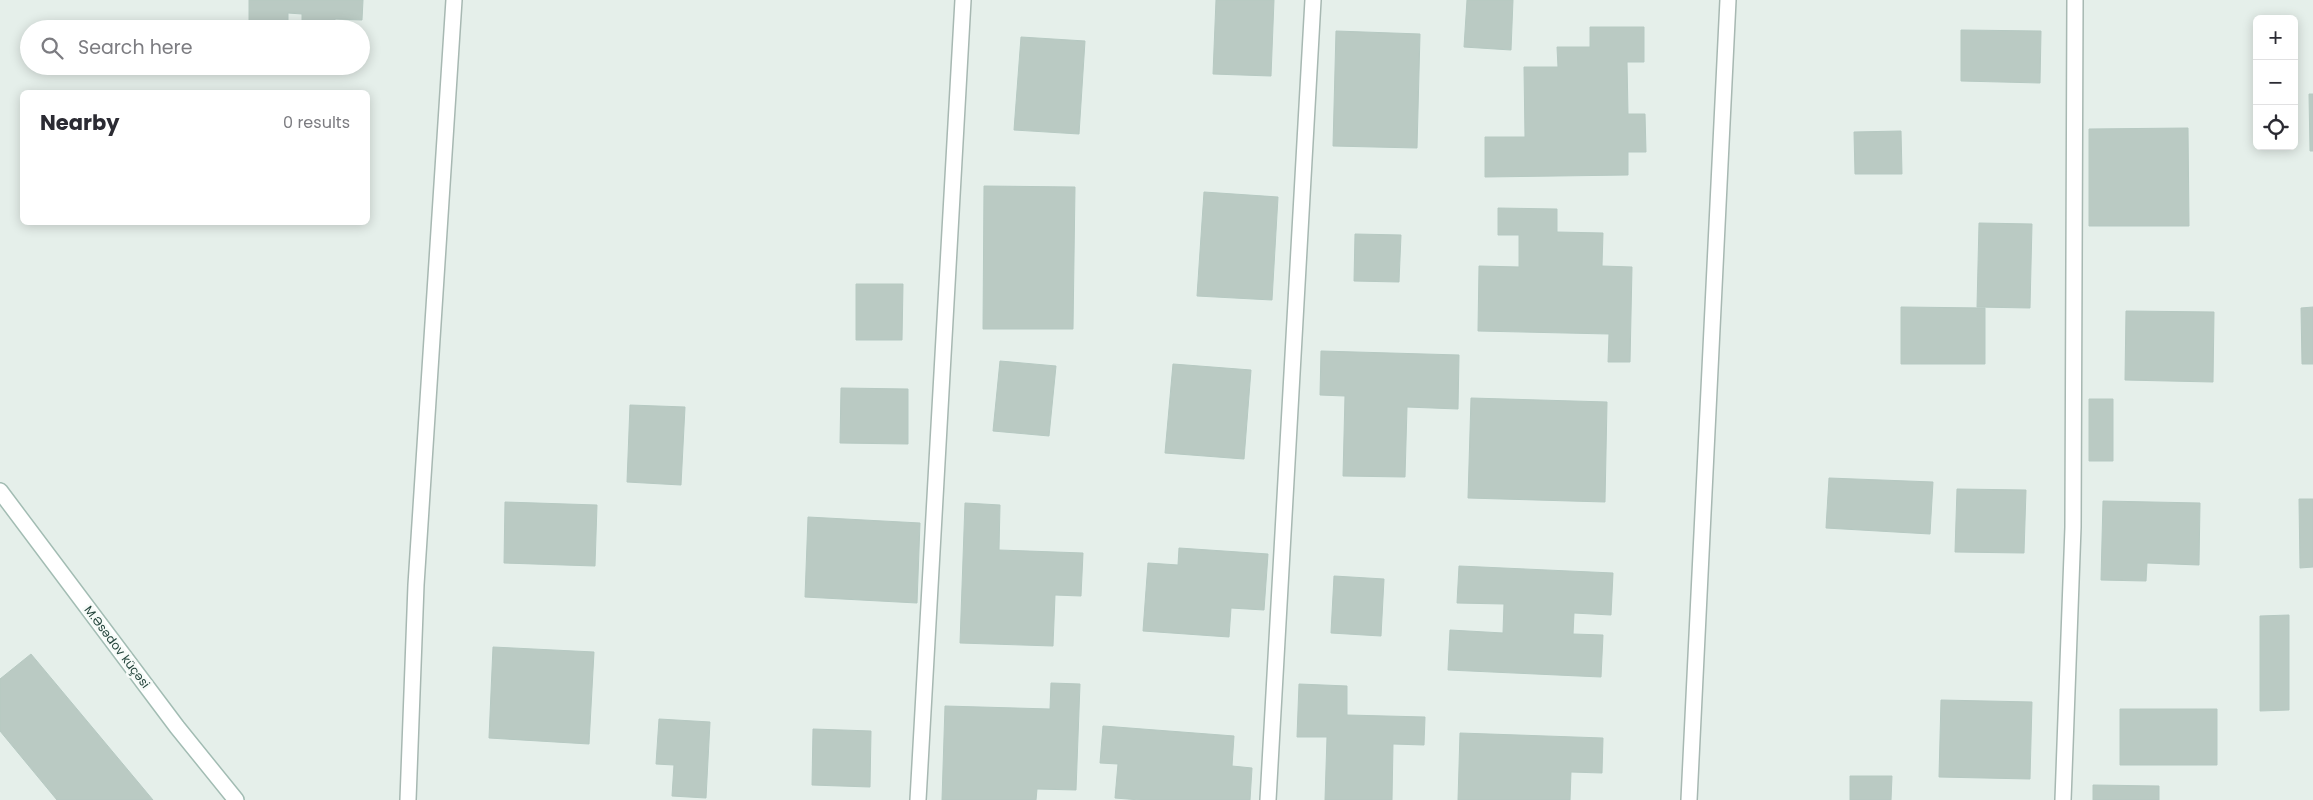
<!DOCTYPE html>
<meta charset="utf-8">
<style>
:root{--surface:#fff;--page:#f7f7f7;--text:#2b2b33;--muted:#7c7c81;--line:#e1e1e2}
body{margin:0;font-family:Poppins,sans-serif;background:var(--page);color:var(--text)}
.controls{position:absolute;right:15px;top:15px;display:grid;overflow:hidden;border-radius:8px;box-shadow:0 2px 12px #0003}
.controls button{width:45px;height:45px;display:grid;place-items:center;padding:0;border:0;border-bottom:1px solid var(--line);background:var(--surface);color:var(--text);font:25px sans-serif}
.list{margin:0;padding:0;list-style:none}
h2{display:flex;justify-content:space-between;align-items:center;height:65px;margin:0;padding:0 20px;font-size:21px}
h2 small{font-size:16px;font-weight:400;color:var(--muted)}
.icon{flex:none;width:28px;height:28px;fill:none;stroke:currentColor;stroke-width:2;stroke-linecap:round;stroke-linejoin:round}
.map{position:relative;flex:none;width:2313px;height:800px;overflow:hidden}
.search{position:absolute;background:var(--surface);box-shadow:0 2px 12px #0003;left:20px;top:20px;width:350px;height:55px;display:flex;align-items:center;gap:12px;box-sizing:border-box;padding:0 18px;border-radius:28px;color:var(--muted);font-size:19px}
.panel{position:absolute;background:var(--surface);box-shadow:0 2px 12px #0003;left:20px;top:90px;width:350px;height:135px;border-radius:8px}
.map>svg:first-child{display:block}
</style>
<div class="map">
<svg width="2313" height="800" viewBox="0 0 2313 800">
<rect width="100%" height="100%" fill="#e5efea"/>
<path fill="#bacac3" stroke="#b6c9c2" d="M 249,0 L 363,0 L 362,20 L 335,19 L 335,29 L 302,29 L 302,14 L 288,13 L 288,29 L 249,29 Z
M 1216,0 L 1274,0 L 1271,76 L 1213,74 Z
M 1467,0 L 1513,0 L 1511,50 L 1464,47 Z
M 1590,27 L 1644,27 L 1644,62 L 1627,62 L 1628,114 L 1645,114 L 1646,152 L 1628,152 L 1628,175 L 1485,177 L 1485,137 L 1525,137 L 1524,67 L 1558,67 L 1557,47 L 1590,47 Z
M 1961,30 L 2041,31 L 2040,83 L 1961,81 Z
M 1336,31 L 1420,34 L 1417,148 L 1333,146 Z
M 1021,37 L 1085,41 L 1079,134 L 1014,130 Z
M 2309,94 L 2313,94 L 2313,151 L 2310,151 Z
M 2188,128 L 2189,226 L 2089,226 L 2089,129 Z
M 1901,131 L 1902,174 L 1855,174 L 1854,132 Z
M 984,186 L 1075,187 L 1073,329 L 983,329 Z
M 1204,192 L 1278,197 L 1272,300 L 1197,296 Z
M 1498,208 L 1557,209 L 1557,232 L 1603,233 L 1602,266 L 1632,267 L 1630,362 L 1608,362 L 1609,334 L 1478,331 L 1479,266 L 1519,267 L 1519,235 L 1498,235 Z
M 1979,223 L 2032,224 L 2030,308 L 1977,307 Z
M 1355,234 L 1401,235 L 1399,282 L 1354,281 Z
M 856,284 L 903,284 L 902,340 L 856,340 Z
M 1901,307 L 1985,308 L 1985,364 L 1901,364 Z
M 2313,307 L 2313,364 L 2302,364 L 2301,308 Z
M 2126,311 L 2214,312 L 2213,382 L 2125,380 Z
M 1321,351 L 1459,355 L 1458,409 L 1407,407 L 1405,477 L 1343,476 L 1345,396 L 1320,395 Z
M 1000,361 L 1056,366 L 1049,436 L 993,431 Z
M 1173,364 L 1251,370 L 1244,459 L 1165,453 Z
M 841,388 L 908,389 L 908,444 L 840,443 Z
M 1471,398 L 1607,402 L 1605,502 L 1468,498 Z
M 2089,399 L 2113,399 L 2113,461 L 2089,461 Z
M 630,405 L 685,407 L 681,485 L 627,482 Z
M 1829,478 L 1933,482 L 1930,534 L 1826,528 Z
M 1957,489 L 2026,490 L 2024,553 L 1955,552 Z
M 2299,499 L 2313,499 L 2313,567 L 2300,568 Z
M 2103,501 L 2200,503 L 2199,565 L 2147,563 L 2146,581 L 2101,580 Z
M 505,502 L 597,505 L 595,566 L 504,563 Z
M 965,503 L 1000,505 L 999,550 L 1083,553 L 1081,596 L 1055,595 L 1053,646 L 960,643 Z
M 808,517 L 920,523 L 917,603 L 805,597 Z
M 1179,548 L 1268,554 L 1264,610 L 1231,608 L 1229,637 L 1143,631 L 1148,563 L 1178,565 Z
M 1459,566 L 1613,573 L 1611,615 L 1574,613 L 1573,634 L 1603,635 L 1601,677 L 1448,670 L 1450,630 L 1503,633 L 1504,604 L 1457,603 Z
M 1334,576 L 1384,579 L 1381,636 L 1331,633 Z
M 2289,615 L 2289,710 L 2260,711 L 2260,616 Z
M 493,647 L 594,652 L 589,744 L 489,738 Z
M 31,654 L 153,800 L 57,800 L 0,731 L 0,679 Z
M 1051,683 L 1080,684 L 1076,790 L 1037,789 L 1036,800 L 942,800 L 945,706 L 1050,709 Z
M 1299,684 L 1347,686 L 1347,715 L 1425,717 L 1424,745 L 1393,744 L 1392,800 L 1325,800 L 1327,737 L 1297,737 Z
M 1941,700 L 2032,702 L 2030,779 L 1939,777 Z
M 2120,709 L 2217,709 L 2217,765 L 2120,765 Z
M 659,719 L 710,722 L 706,798 L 672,796 L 674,765 L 656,764 Z
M 1103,726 L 1234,736 L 1232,766 L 1252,768 L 1250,800 L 1140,800 L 1115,798 L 1118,764 L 1100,763 Z
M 813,729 L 871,731 L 870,787 L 812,785 Z
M 1460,733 L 1603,738 L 1602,773 L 1571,772 L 1570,800 L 1458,800 Z
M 1850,776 L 1892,776 L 1891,800 L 1850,800 Z
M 2093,785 L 2159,786 L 2159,800 L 2093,800 Z"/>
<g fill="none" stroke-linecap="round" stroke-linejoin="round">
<g stroke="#a7b8b2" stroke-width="18">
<path id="minor" d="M 918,800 L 963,0
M 1268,800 L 1313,0
M 2063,800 L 2073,527 L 2075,0"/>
</g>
<g stroke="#a7b8b2" stroke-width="18">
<path id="tertiary" d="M 408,800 L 416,585 L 454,0
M 1689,800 L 1728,0"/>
</g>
<g stroke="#a2bcb3" stroke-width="18">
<path id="secondary" d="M 0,491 L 177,727 L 236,800"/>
</g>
<use href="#minor" stroke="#fff" stroke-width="15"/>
<use href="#tertiary" stroke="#fff" stroke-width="15"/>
<use href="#secondary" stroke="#fff" stroke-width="15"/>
</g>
<g text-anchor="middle" stroke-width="5" stroke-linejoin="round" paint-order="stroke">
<g font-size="12" fill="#22433a" stroke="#f6fbf8">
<text transform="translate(117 647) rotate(53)" y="4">M.Əsədov küçəsi</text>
</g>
</g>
</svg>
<div class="controls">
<button>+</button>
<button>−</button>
<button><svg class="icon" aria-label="locate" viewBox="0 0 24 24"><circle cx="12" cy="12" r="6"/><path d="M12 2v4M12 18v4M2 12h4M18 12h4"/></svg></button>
</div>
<div class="search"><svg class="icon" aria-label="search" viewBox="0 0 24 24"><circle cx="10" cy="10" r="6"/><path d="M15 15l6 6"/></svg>Search here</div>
<section class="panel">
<h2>Nearby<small>0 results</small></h2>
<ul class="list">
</ul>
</section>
</div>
